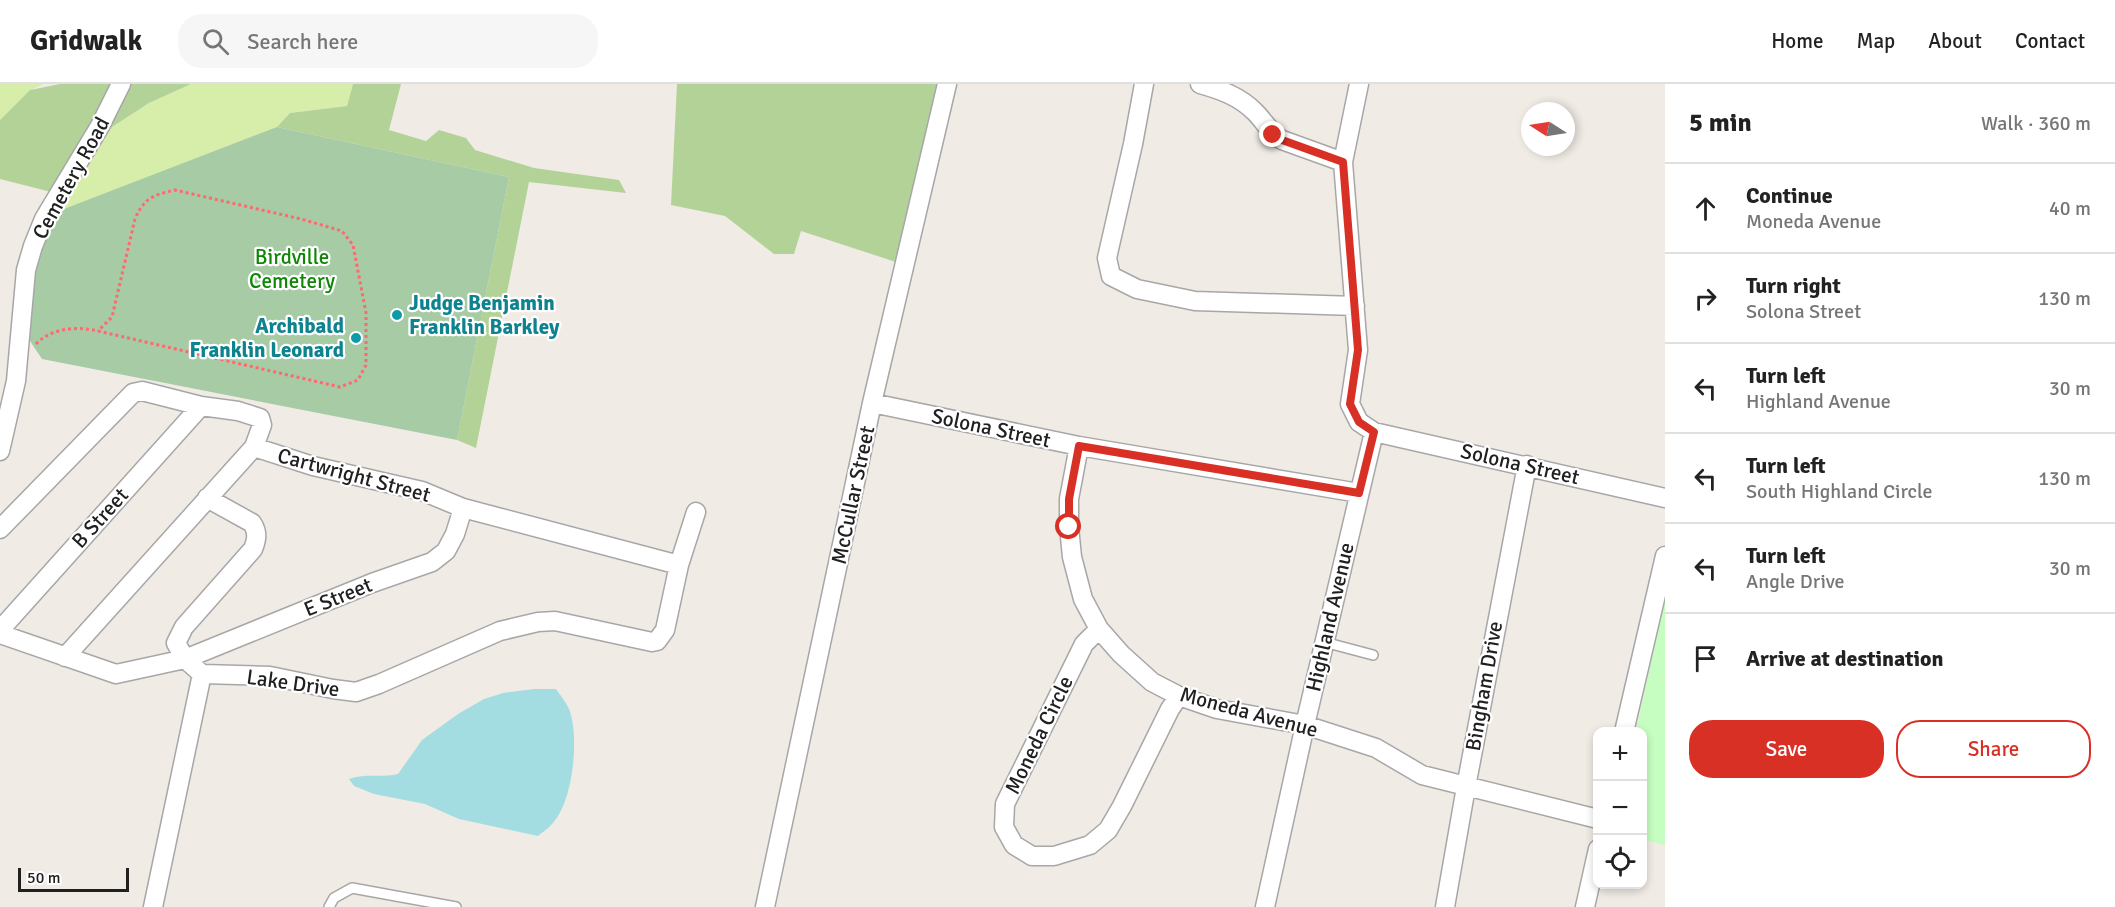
<!DOCTYPE html>
<meta charset="utf-8">
<style>
:root{--surface:#fff;--page:#f6f6f6;--text:#222;--muted:#767676;--line:#e0e0e0;--accent:#d93025}
body{margin:0;font-family:Signika,sans-serif;background:var(--page);color:var(--text)}
.controls{position:absolute;right:18px;bottom:18px;display:grid;overflow:hidden;border-radius:12px;box-shadow:0 3px 9px #0003}
.controls button{width:54px;height:54px;display:grid;place-items:center;padding:0;border:0;border-bottom:2px solid var(--line);background:var(--surface);color:var(--text);font:30px sans-serif}
.compass{position:absolute;left:1521px;top:18px;width:54px;height:54px;border-radius:50%;background:var(--surface);box-shadow:0 3px 9px #0003;rotate:282deg}
.scale{position:absolute;left:18px;bottom:15px;width:111px;box-sizing:border-box;padding-left:6px;border:3px solid #202020;border-top:0;font-size:16px;line-height:21px;white-space:nowrap;color:#202020;-webkit-text-stroke:4px #fff;paint-order:stroke}
.stop{position:absolute;width:18px;height:18px;margin:-14px;border:4px solid #d93025;border-radius:50%;background:#fff}
.stop.end{background:#d93025;border-color:#fff;box-shadow:0 2px 6px #0008}
.list{margin:0;padding:0;list-style:none}
h2{display:flex;justify-content:space-between;align-items:center;height:78px;margin:0;padding:0 24px;font-size:26px}
h2 small{font-size:20px;font-weight:400;color:var(--muted)}
.list li{display:grid;grid-template-columns:39px 1fr auto;gap:18px;align-items:center;box-sizing:border-box;height:90px;padding:0 24px;border-top:2px solid var(--line)}
.list b{display:block;font-size:22px;white-space:nowrap}
.list p{margin:0;font-size:20px;white-space:nowrap;color:var(--muted)}
.list em{font-size:20px;font-style:normal;color:var(--muted)}
.actions{display:flex;gap:12px;padding:18px 24px}
.actions a{flex:1;padding:14px 0;border:2px solid var(--accent);border-radius:24px;text-align:center;font-size:21px;color:var(--accent)}
.actions .main{background:var(--accent);color:#fff}
.icon{flex:none;width:33px;height:33px;fill:none;stroke:currentColor;stroke-width:2;stroke-linecap:round;stroke-linejoin:round}
.map{position:relative;flex:none;width:1665px;height:823px;overflow:hidden}
header{display:flex;align-items:center;gap:36px;box-sizing:border-box;height:84px;padding:0 30px;background:var(--surface);border-bottom:2px solid var(--line)}
header strong{font-size:28px}
nav{display:flex;gap:33px;margin-inline-start:auto;font-size:21px}
.search{width:420px;height:54px;background:var(--page);display:flex;align-items:center;gap:15px;box-sizing:border-box;padding:0 21px;border-radius:24px;color:var(--muted);font-size:22px}
main{display:flex}
aside{flex:1;background:var(--surface)}
.map>svg:first-child{display:block}
</style>
<header>
<strong>Gridwalk</strong>
<div class="search"><svg class="icon" aria-label="search" viewBox="0 0 24 24"><circle cx="10" cy="10" r="6"/><path d="M15 15l6 6"/></svg>Search here</div>
<nav><a>Home</a><a>Map</a><a>About</a><a>Contact</a></nav>
</header>
<main>
<div class="map">
<svg width="1665" height="823" viewBox="0 0 1665 823">
<rect width="100%" height="100%" fill="#f1ebe5"/>
<path fill="#d6eea9" d="M 0,0 L 44,0 L 30,6 L 0,36 Z
M 191,0 L 353,0 L 347,22 L 290,29 L 277,43 L 61,127 L 50,126 L 112,43 L 149,19 Z"/>
<path fill="#b3d298" d="M 60,0 L 191,0 L 149,19 L 112,43 L 59,110 L 0,95 L 0,36 L 30,6 Z
M 353,0 L 401,0 L 389,46 L 426,57 L 439,46 L 466,54 L 475,66 L 534,84 L 619,96 L 626,109 L 529,98 L 476,364 L 457,356 L 509,93 L 277,43 L 290,29 L 347,22 Z
M 677,0 L 947,0 L 905,181 L 801,147 L 794,170 L 774,170 L 725,132 L 671,121 Z"/>
<path fill="#a6cba5" d="M 277,43 L 509,93 L 457,356 L 42,275 L 28,254 L 28,230 L 44,147 L 51,130 Z"/>
<path fill="#c6fdc1" d="M 1665,516 L 1665,761 L 1643,756 L 1642,648 L 1636,647 Z"/>
<path fill="#a3dde1" d="M 534,605 L 556,605 C 560,611 566,618 569,625 C 580,652 573,719 552,740 C 548,745 542,748 538,752 L 459,735 L 425,720 L 374,710 L 354,702 L 349,695 C 365,689 381,694 398,690 L 422,656 L 458,630 L 484,615 L 503,609 Z"/>
<g fill="none" stroke-linecap="round" stroke-linejoin="round">
<g stroke="#a7a7a7" stroke-width="12">
<path id="lane" d="M 1324,558 L 1373,571
M 329,823 L 334,814 L 352,804 L 456,823"/>
</g>
<g stroke="#a7a7a7" stroke-width="21">
<path id="street" d="M 1144,0 L 1133,60 L 1107,174 L 1111,192 L 1137,205 L 1195,217 L 1355,222
M 1200,0 C 1221,6 1239,12 1255,28 C 1265,38 1270,49 1282,56 L 1343,78
M 1359,0 L 1343,78 L 1358,266 L 1350,320 L 1359,338 L 1374,348 L 1665,414
M 872,319 L 1079,362 L 1359,409
M 1079,362 L 1069,415 L 1069,443 L 1072,473 L 1083,515 L 1099,545 L 1121,570 L 1152,598 L 1179,612 L 1217,625 L 1305,641 L 1376,664 L 1422,691 L 1598,735
M 254,363 L 313,382 L 422,407 L 463,424 L 679,481
M 0,367 L 16,297 L 26,186 L 33,162 L 44,135 L 100,42 L 121,0
M 207,414 L 252,439 C 258,448 257,455 253,465 L 184,543 L 176,559 L 185,575 L 372,499 L 432,478 L 446,467 L 455,450 L 463,424
M 0,445 L 133,309 L 142,307 L 201,322 L 238,327 L 260,334 L 262,341 L 254,363 L 65,573
M 1099,545 L 1084,560 L 1005,720 L 1004,743 L 1014,761 L 1032,772 L 1054,772 L 1090,761 L 1108,746 L 1122,722 L 1170,625 L 1179,612
M 0,546 L 201,322
M 0,550 L 116,590 L 185,575 L 202,590 L 270,592 L 333,605 L 356,608 L 379,600 L 500,547 L 538,538 L 555,537 L 652,558 L 657,557 L 665,546 L 679,481 L 696,428
M 1624,648 L 1665,472
M 153,823 L 202,590
M 765,823 L 872,319 L 947,0
M 1265,823 L 1305,641 L 1374,348
M 1445,823 L 1466,703 L 1527,381
M 1585,823 L 1598,765"/>
</g>
<path stroke="#ff6871" stroke-width="3" stroke-dasharray="3 3" stroke-linecap="butt" d="M 36,260 C 51,244 77,242 98,247 L 340,303 L 358,296 L 366,281 L 366,229 L 353,161 L 342,147 L 301,135 L 175,106 C 153,111 144,114 135,135 L 112,233 L 98,247"/>
<use href="#lane" stroke="#fff" stroke-width="9"/>
<use href="#street" stroke="#fff" stroke-width="18"/>
</g>
<g fill="none" stroke-linecap="round" stroke-linejoin="round">
<path stroke="#d93025" stroke-width="8" d="M 1069,443 L 1069,415 L 1079,362 L 1359,409 L 1374,348 L 1359,338 L 1350,320 L 1358,266 L 1343,78 L 1282,56 L 1273,51"/>
</g>
<g fill="#0f9aa8" stroke="#fff" stroke-width="2">
<circle cx="397" cy="231" r="6"/>
<circle cx="356" cy="254" r="6"/>
</g>
<g text-anchor="middle" stroke-width="4.5" stroke-linejoin="round" paint-order="stroke">
<g font-size="21" fill="#202020" stroke="#fff">
<text transform="translate(71 94) rotate(-61)" y="7">Cemetery Road</text>
<text transform="translate(991 344) rotate(12)" y="7">Solona Street</text>
<text transform="translate(1520 380) rotate(13)" y="7">Solona Street</text>
<text transform="translate(354 391) rotate(15)" y="7">Cartwright Street</text>
<text transform="translate(853 411) rotate(-78)" y="7">McCullar Street</text>
<text transform="translate(100 434) rotate(-48)" y="7">B Street</text>
<text transform="translate(338 513) rotate(-22)" y="7">E Street</text>
<text transform="translate(1330 533) rotate(-77)" y="7">Highland Avenue</text>
<text transform="translate(293 599) rotate(8)" y="7">Lake Drive</text>
<text transform="translate(1484 602) rotate(-80)" y="7">Bingham Drive</text>
<text transform="translate(1249 628) rotate(15)" y="7">Moneda Avenue</text>
<text transform="translate(1039 651) rotate(-64)" y="7">Moneda Circle</text>
</g>
<g font-size="21" fill="#0f8605" stroke="#fff">
<text x="292" y="180">Birdville<tspan x="292" dy="24">Cemetery</tspan></text>
</g>
<g font-size="21" font-weight="bold" fill="#0d838f" stroke="#fff" text-anchor="start">
<text x="409" y="226">Judge Benjamin<tspan x="409" dy="24">Franklin Barkley</tspan></text>
<text x="344" y="249" text-anchor="end">Archibald<tspan x="344" dy="24">Franklin Leonard</tspan></text>
</g>
</g>
</svg>
<div class="controls">
<button>+</button>
<button>−</button>
<button><svg class="icon" aria-label="locate" viewBox="0 0 24 24"><circle cx="12" cy="12" r="6"/><path d="M12 2v4M12 18v4M2 12h4M18 12h4"/></svg></button>
</div>
<svg class="compass" viewBox="-18 -18 36 36"><path d="M0-13l5 13h-10z" fill="#e53935"/><path d="M0 13l5-13h-10z" fill="#767676"/></svg>
<div class="scale">50 m</div>
<div class="stop" style="left:1069px;top:443px"></div>
<div class="stop end" style="left:1273px;top:51px"></div>
</div>
<aside>
<h2>5 min<small>Walk · 360 m</small></h2>
<ul class="list">
<li><svg class="icon" aria-label="ahead" viewBox="0 0 24 24"><path d="M12 20V5M6 11l6-6 6 6"/></svg><div><b>Continue</b><p>Moneda Avenue</p></div><em>40 m</em></li>
<li><svg class="icon" aria-label="right" viewBox="0 0 24 24"><path d="M7 20v-9h11M14 6l5 5-5 5"/></svg><div><b>Turn right</b><p>Solona Street</p></div><em>130 m</em></li>
<li><svg class="icon" aria-label="left" viewBox="0 0 24 24"><path d="M17 20v-9H6M10 6l-5 5 5 5"/></svg><div><b>Turn left</b><p>Highland Avenue</p></div><em>30 m</em></li>
<li><svg class="icon" aria-label="left" viewBox="0 0 24 24"><path d="M17 20v-9H6M10 6l-5 5 5 5"/></svg><div><b>Turn left</b><p>South Highland Circle</p></div><em>130 m</em></li>
<li><svg class="icon" aria-label="left" viewBox="0 0 24 24"><path d="M17 20v-9H6M10 6l-5 5 5 5"/></svg><div><b>Turn left</b><p>Angle Drive</p></div><em>30 m</em></li>
<li><svg class="icon" aria-label="arrive" viewBox="0 0 24 24"><path d="M6 21V4h12l-3 4 3 4H6"/></svg><div><b>Arrive at destination</b></div></li>
</ul>
<div class="actions"><a class="main">Save</a><a>Share</a></div>
</aside>
</main>
